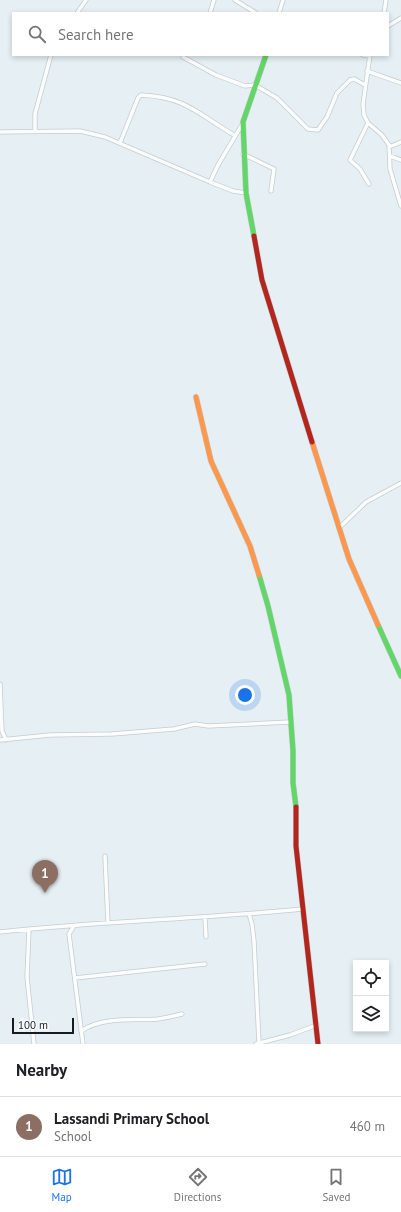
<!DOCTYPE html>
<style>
:root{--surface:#fff;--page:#f6f6f6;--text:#202124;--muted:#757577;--line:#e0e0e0;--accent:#1a73e8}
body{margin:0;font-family:"PT Sans",sans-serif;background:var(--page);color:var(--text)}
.controls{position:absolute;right:12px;bottom:12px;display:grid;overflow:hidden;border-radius:0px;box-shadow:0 2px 6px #0003}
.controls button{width:36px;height:36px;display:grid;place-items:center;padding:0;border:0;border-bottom:1px solid var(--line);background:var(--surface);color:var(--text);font:20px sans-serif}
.scale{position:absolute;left:12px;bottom:10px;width:62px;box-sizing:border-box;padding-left:4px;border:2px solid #161c1f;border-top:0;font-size:11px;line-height:14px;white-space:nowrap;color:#161c1f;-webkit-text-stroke:3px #f8fbfd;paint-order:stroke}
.you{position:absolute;left:245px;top:695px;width:14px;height:14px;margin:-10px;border:3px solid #fff;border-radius:50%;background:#1a73e8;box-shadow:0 0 0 6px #1a73e833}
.badge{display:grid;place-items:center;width:26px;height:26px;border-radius:50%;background:var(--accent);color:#fff;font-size:13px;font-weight:700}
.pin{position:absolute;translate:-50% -33px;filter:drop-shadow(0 1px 2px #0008)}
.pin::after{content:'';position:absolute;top:21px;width:14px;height:12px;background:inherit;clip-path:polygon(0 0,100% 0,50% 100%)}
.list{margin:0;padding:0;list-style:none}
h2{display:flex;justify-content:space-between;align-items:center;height:52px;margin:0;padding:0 16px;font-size:17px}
h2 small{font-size:13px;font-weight:400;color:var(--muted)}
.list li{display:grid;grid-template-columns:26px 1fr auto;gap:12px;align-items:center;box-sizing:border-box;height:60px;padding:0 16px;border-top:1px solid var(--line)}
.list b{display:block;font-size:15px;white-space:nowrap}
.list p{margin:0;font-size:13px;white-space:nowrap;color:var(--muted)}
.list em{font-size:13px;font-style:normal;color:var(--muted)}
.icon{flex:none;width:22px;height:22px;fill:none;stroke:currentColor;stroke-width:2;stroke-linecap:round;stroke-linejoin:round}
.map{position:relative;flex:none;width:401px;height:1044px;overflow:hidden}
.search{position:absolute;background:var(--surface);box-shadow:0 2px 6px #0003;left:12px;right:12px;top:12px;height:44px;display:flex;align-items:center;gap:10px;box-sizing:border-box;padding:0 14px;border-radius:0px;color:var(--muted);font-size:15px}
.sheet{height:112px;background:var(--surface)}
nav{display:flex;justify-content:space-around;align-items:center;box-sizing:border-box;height:56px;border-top:1px solid var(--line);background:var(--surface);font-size:11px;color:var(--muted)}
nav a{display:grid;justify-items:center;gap:2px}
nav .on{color:var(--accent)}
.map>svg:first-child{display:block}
</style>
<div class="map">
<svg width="401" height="1044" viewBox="0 0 401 1044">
<rect width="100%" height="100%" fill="#e5eff4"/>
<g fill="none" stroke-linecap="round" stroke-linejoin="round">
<g stroke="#c4ccd0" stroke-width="5">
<path id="street" d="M 235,0 L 256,13
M 77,13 L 86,0
M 210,13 L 214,0
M 279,13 L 283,0
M 384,13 L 386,0
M 388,26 L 401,18
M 363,55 L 370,56
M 370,55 L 363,104 L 364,115 L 368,123 L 382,135 L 389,145 L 390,169 L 401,206
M 183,57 L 216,75 L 245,86 L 255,85 L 277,98 L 308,129 L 318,130 L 327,117 L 337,93 L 350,80 L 354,79 L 365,85
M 367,71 L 401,83
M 368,123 L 350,160 L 360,169 L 369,184
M 35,130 L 35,114 L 51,55
M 0,132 L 80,131 L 105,137 L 210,182 L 218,165 L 243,123
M 120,143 L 138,98 L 141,95 C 186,97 198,114 234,135
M 389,147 L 401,142
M 243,154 L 274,169 L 271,191
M 390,156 L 401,160
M 210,182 L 233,191 L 246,193
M 340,527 L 366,502 L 401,483
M 0,684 L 2,731 L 6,740
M 0,740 L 50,735 L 112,734 L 174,729 L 195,724 L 208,726 L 290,722
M 105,856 L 108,923
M 249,914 L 252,924 L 254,941 L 259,1043
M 205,917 L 206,937
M 74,926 L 69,934 L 83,1044
M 29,929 L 27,977 L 34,1044
M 0,932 C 101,921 202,919 303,909
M 75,978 L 205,964
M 81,1031 C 103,1016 133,1021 158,1019 C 166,1018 174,1016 182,1014
M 256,1044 L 290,1035 L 317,1025"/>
</g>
<g stroke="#c4ccd0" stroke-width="6">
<path id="fast" d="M 254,236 L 246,193 L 243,122 L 266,55
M 259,575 L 268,606 L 289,695 L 293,751 L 293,783 L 296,807
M 378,625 L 401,676"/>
</g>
<g stroke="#c4ccd0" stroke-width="6">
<path id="slow" d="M 196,397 L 211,461 L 250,546 L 259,575
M 312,442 L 349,559 L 378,625"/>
</g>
<g stroke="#c4ccd0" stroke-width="6">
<path id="jam" d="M 254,236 L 262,280 L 312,442
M 296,807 L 296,846 L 318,1044"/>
</g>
<use href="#street" stroke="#fbfdfd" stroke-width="3.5"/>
<use href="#fast" stroke="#63d668" stroke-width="5"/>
<use href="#slow" stroke="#ff974d" stroke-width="5"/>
<use href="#jam" stroke="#b3261e" stroke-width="5"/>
</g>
</svg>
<div class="controls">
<button><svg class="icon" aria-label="locate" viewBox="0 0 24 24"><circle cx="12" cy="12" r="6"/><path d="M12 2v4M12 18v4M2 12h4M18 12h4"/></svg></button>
<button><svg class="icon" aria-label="layers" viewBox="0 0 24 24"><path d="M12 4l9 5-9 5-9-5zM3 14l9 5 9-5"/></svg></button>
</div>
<div class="scale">100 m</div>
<div class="you"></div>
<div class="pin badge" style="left:45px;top:893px;background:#8d6e63">1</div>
<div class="search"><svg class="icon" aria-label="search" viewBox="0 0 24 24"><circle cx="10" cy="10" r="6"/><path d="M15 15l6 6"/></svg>Search here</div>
</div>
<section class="sheet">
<h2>Nearby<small></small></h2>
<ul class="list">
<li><span class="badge" style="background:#8d6e63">1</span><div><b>Lassandi Primary School</b><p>School</p></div><em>460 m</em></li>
</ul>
</section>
<nav>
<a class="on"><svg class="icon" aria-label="map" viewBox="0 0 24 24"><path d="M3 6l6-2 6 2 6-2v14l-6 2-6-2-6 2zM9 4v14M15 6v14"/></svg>Map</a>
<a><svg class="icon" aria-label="directions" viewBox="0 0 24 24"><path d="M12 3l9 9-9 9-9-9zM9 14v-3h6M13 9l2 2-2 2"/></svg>Directions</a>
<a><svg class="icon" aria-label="saved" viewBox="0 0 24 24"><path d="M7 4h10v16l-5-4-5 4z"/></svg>Saved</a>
</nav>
